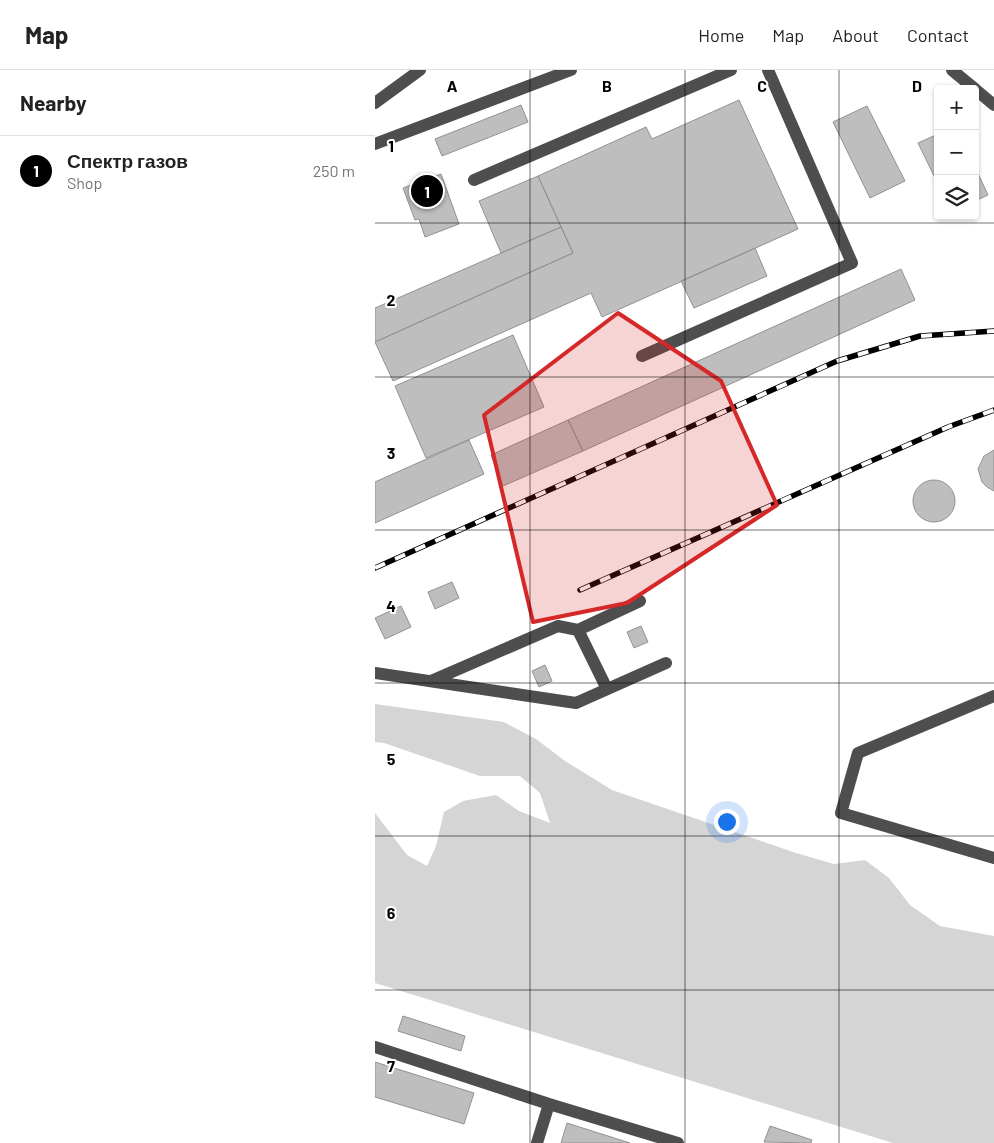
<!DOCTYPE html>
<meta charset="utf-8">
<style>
:root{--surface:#fff;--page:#f2f2f2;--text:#222;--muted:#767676;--line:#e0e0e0;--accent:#000}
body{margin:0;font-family:Barlow,sans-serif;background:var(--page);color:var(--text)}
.controls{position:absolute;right:15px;top:15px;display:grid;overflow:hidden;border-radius:5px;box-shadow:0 1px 4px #0004}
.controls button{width:45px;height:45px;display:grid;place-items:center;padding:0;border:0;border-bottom:1px solid var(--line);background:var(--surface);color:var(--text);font:25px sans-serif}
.you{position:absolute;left:351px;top:751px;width:18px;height:18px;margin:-12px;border:4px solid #fff;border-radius:50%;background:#1a73e8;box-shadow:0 0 0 8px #1a73e833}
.badge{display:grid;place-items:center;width:32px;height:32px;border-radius:50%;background:var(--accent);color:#fff;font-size:16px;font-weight:700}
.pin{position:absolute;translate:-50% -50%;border:2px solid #fff;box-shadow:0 1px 5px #0006}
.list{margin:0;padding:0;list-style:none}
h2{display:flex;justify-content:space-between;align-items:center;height:65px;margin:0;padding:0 20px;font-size:21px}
h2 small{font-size:16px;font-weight:400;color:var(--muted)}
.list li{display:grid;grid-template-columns:32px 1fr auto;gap:15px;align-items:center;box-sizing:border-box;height:70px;padding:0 20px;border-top:1px solid var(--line)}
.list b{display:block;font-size:19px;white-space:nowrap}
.list p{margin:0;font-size:16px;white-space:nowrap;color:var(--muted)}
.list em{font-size:16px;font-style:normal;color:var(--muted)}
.icon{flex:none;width:28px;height:28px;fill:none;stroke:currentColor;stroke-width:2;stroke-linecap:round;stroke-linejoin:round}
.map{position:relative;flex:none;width:619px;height:1073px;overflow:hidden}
header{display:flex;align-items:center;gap:30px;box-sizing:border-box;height:70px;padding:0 25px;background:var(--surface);border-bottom:1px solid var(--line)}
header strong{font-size:24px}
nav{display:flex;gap:28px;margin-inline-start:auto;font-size:18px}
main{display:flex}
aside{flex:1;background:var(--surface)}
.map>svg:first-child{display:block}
</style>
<header>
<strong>Map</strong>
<nav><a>Home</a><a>Map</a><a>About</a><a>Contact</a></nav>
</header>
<main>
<aside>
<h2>Nearby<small></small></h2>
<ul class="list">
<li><span class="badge">1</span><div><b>Спектр газов</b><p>Shop</p></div><em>250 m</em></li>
</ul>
</aside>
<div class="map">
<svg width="619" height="1073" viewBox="0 0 619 1073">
<rect width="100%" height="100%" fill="#fff"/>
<path fill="#d5d5d5" d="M 0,634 L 129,652 L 161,669 L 190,691 L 237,720 L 421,783 L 459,794 L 490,790 L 514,808 L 535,835 L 565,856 L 619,866 L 619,1073 L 518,1073 L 0,913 L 0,743 L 32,785 L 52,796 L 61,776 L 69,742 L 88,731 L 121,725 L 144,741 L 175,753 L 165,723 L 145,706 L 105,706 L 9,673 L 0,672 Z"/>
<path fill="#bebebe" stroke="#929292" d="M 364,30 L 423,159 L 227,247 L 216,223 L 18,311 L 0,272 L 198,183 L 163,106 L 271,57 L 277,69 Z
M 146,35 L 153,52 L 67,86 L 60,69 Z
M 492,36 L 530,111 L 495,128 L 458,52 Z
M 563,64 L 563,114 L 543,73 Z
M 600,97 L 613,125 L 600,131 Z
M 66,104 L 84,154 L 50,167 L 44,149 L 40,150 L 28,118 Z
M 163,106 L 186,157 L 126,183 L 104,131 Z
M 186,157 L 198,183 L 0,272 L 0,238 Z
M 380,178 L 392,206 L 319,238 L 306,211 Z
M 526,199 L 540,230 L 208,381 L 193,350 Z
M 138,265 L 169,337 L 51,388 L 20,316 Z
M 193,350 L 208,381 L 128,416 L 116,385 Z
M 94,370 L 109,404 L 0,453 L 0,412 Z
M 619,380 L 619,421 L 612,417 L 607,412 L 603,399 L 609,386 Z
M538 431a21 21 0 1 1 42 0a21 21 0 1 1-42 0Z
M 77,512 L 84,528 L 60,539 L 53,522 Z
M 26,536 L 36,557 L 10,569 L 0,548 Z
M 266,556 L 273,572 L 259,578 L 252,562 Z
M 170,595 L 177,611 L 164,617 L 157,601 Z
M 28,946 L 90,966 L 86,981 L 23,961 Z
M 0,992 L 99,1023 L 89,1054 L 0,1027 Z
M 192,1053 L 255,1073 L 186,1073 Z
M 395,1056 L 437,1070 L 436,1073 L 389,1072 Z"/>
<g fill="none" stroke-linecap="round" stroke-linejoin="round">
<path stroke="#4e4e4e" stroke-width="12" d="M 577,0 L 600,19
M 600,19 L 619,35
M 0,33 L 45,0
M 0,74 L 196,0
M 99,110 L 356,0
M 267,286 L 477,193 L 393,0
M 203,560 L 265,531
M 0,603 L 201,633 L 291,593
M 56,611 L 183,556 L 203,560 L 232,619
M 619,626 L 483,683 L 466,743 L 619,788
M 0,977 L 174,1034 L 303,1073
M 162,1073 L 174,1034"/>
<g stroke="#000" stroke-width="5.5">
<path id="rail" d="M 0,498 L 462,291 L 545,266 L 619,261
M 205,520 L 573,357 L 619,340"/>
</g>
<use href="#rail" stroke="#fff" stroke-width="4" stroke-dasharray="11" stroke-linecap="butt"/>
</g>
<path fill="#d62828" fill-opacity="0.2" stroke="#d62828" stroke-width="4" stroke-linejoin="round" d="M 243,243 L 346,311 L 402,435 L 252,533 L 158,552 L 109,345 Z"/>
<path fill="none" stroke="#000" stroke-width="1" stroke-opacity="0.55" d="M 155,0 L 155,1073M 310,0 L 310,1073M 464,0 L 464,1073M 0,153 L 619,153M 0,307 L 619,307M 0,460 L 619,460M 0,613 L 619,613M 0,766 L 619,766M 0,920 L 619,920"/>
<g font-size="16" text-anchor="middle" font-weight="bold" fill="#000" stroke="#fff" stroke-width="4" stroke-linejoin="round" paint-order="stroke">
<text x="77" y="22">A</text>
<text x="232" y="22">B</text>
<text x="387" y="22">C</text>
<text x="542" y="22">D</text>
<text x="16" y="82">1</text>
<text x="16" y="236">2</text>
<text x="16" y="389">3</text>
<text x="16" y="542">4</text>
<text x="16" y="695">5</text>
<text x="16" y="849">6</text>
<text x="16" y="1002">7</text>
</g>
</svg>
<div class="controls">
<button>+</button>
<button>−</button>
<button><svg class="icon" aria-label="layers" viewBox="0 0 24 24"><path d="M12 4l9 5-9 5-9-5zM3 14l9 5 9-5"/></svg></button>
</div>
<div class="you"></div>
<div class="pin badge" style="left:52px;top:121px">1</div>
</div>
</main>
